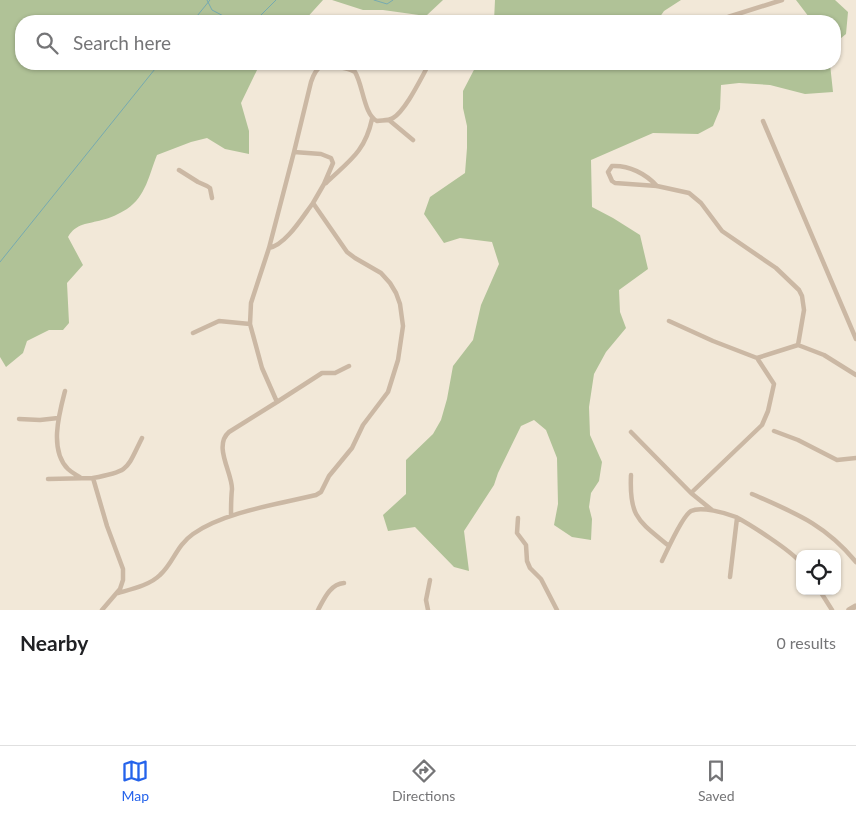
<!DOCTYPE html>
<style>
:root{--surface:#fff;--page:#f2f2f2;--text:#202124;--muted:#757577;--line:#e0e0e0;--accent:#2563eb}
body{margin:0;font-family:Lato,sans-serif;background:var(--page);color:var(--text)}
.controls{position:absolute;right:15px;bottom:15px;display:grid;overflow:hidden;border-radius:10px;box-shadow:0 1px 4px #0004}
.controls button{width:45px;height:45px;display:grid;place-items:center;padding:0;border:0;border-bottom:1px solid var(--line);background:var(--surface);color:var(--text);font:25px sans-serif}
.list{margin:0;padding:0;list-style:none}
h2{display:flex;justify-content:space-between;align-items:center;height:65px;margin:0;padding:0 20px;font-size:21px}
h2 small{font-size:16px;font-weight:400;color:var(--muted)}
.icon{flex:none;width:28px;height:28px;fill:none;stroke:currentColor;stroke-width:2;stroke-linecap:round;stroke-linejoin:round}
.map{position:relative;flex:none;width:856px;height:610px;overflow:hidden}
.search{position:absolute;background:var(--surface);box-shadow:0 1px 4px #0004;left:15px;right:15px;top:15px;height:55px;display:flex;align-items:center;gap:12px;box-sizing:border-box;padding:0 18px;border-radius:20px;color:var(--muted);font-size:19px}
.sheet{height:135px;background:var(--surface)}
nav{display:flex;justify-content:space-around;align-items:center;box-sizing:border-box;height:70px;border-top:1px solid var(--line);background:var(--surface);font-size:14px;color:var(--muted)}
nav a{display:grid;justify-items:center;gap:2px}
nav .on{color:var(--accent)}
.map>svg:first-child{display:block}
</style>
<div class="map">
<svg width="856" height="610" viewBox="0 0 856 610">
<rect width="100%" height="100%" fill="#f2e8d8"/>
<path fill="#b0c297" d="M 0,0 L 323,0 L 304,21 L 21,21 L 21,64 L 257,64 L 258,68 L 241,103 L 249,131 L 249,154 L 225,149 L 207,138 L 191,142 L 157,155 C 149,175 146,196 127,209 C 119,214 110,218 102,220 C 88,224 76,223 68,237 L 83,265 L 67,283 L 69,323 L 63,330 L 49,330 L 27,341 L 23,353 L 6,367 L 0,357 Z
M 332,0 L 443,0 L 426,16 L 383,10 L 363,10 Z
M 495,0 L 681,0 L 664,11 L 657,21 L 494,21 Z
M 796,0 L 835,0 L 848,12 L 846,34 L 835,43 L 835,21 L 812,21 Z
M 477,64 L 830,64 L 833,92 L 805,94 L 770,85 L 739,83 L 721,85 L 720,109 L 713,126 L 698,134 L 653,133 L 591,160 L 592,207 L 613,218 L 640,235 L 648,269 L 619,290 L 620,312 L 626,328 L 606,352 L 594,374 L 589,407 L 590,435 L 602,462 L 599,481 L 591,493 L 589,507 L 592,519 L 591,540 L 572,537 L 554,525 L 558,504 L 557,458 L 546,430 L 534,420 L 521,426 L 498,473 L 494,485 L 464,531 L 469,571 L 454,567 L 415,527 L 388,531 L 383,515 L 406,494 L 406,460 L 433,434 L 441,420 L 447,399 L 453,366 L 473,340 L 481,305 L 499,264 L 492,242 L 460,238 L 444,243 L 424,214 L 430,197 L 465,173 L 467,148 L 467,126 L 463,108 L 463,91 Z"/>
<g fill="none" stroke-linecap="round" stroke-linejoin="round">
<path stroke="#76aab0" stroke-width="1" d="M 207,0 L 212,10 L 233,21
M 374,0 L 387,4 L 393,0
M 193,21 L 210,0
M 255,21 L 276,0
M 0,262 L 159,64"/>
<path stroke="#cbb8a4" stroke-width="4.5" d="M 675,19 L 685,21
M 702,21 L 728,17 L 782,0
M 389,120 L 413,140
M 763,121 L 856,339
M 179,170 L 198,182 L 207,186 L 210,188 L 212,198
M 326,183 C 349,161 365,152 372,119
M 657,186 C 646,174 629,165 612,166 L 608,172 L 612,181 L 615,183 L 657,186 L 689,193 L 701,203 L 722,231 L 776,268 L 799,290 L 802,296 L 804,310 L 798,345
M 269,248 C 286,245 303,216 313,203
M 669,321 L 713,341 L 757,358 L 774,384 L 768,411 L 762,425 L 691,493
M 193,333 L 219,321 L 250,324
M 757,358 L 798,345 L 824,355 L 856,375
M 65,391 C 59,414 49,450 68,469 C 72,473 77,475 81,478
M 277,402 L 322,373 L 335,373 L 349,366
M 19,419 L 40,420 L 58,418
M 774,431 L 798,440 L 837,460 L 856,458
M 631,432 L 691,493 L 712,510
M 631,475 C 629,518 639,521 669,546
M 48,479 L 93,478
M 752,494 C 795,513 825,524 856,562
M 231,516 C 231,507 231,498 232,489 C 232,472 213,446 229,432 L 277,402 L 262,368 L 250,324 L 251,303 L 269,248 L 294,152
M 518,518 L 517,533 L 526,545 L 527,561 L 530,568 L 541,579 L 557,610
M 662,561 C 667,551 682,516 691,511 C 701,506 726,513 736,517 C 751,525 790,550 800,562
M 730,577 L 737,518
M 820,591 L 832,610
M 118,593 C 132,589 150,585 160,575 C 174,562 176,546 193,534 C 224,512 279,504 316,495 L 321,492 L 329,476 L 352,448 L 363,425 L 388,392 L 398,360 L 403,326 L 400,304 L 396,293 L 390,283 L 381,273 L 355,258 L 347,252 L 313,203 L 324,184 L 333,163 L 331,158 L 321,154 L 294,152 L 311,82 C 317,64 322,64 339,67 C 345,68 350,69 355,72 C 363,85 364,115 377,121 C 382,120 388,121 393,118 C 406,110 421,78 429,64
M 102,610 L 120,589 L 123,580 L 123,569 L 107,526 L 93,478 C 130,471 126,470 142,438
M 318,610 C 324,599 330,584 344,583
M 428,610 L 426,600 L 430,580"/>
<path stroke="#cbb8a4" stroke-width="5.5" d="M 849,610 L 856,606"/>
</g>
</svg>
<div class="controls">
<button><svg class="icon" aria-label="locate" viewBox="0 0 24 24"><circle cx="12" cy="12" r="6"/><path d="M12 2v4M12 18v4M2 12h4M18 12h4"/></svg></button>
</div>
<div class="search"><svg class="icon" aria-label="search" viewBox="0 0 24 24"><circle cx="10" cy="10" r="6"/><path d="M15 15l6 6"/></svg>Search here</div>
</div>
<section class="sheet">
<h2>Nearby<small>0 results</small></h2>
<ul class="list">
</ul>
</section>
<nav>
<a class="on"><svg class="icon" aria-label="map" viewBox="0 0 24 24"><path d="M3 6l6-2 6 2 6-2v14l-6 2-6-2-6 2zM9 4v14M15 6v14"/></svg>Map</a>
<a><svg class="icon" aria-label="directions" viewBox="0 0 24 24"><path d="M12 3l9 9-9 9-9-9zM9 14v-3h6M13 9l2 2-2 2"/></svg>Directions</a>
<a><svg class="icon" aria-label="saved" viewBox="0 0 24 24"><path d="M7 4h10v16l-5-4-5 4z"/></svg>Saved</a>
</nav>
